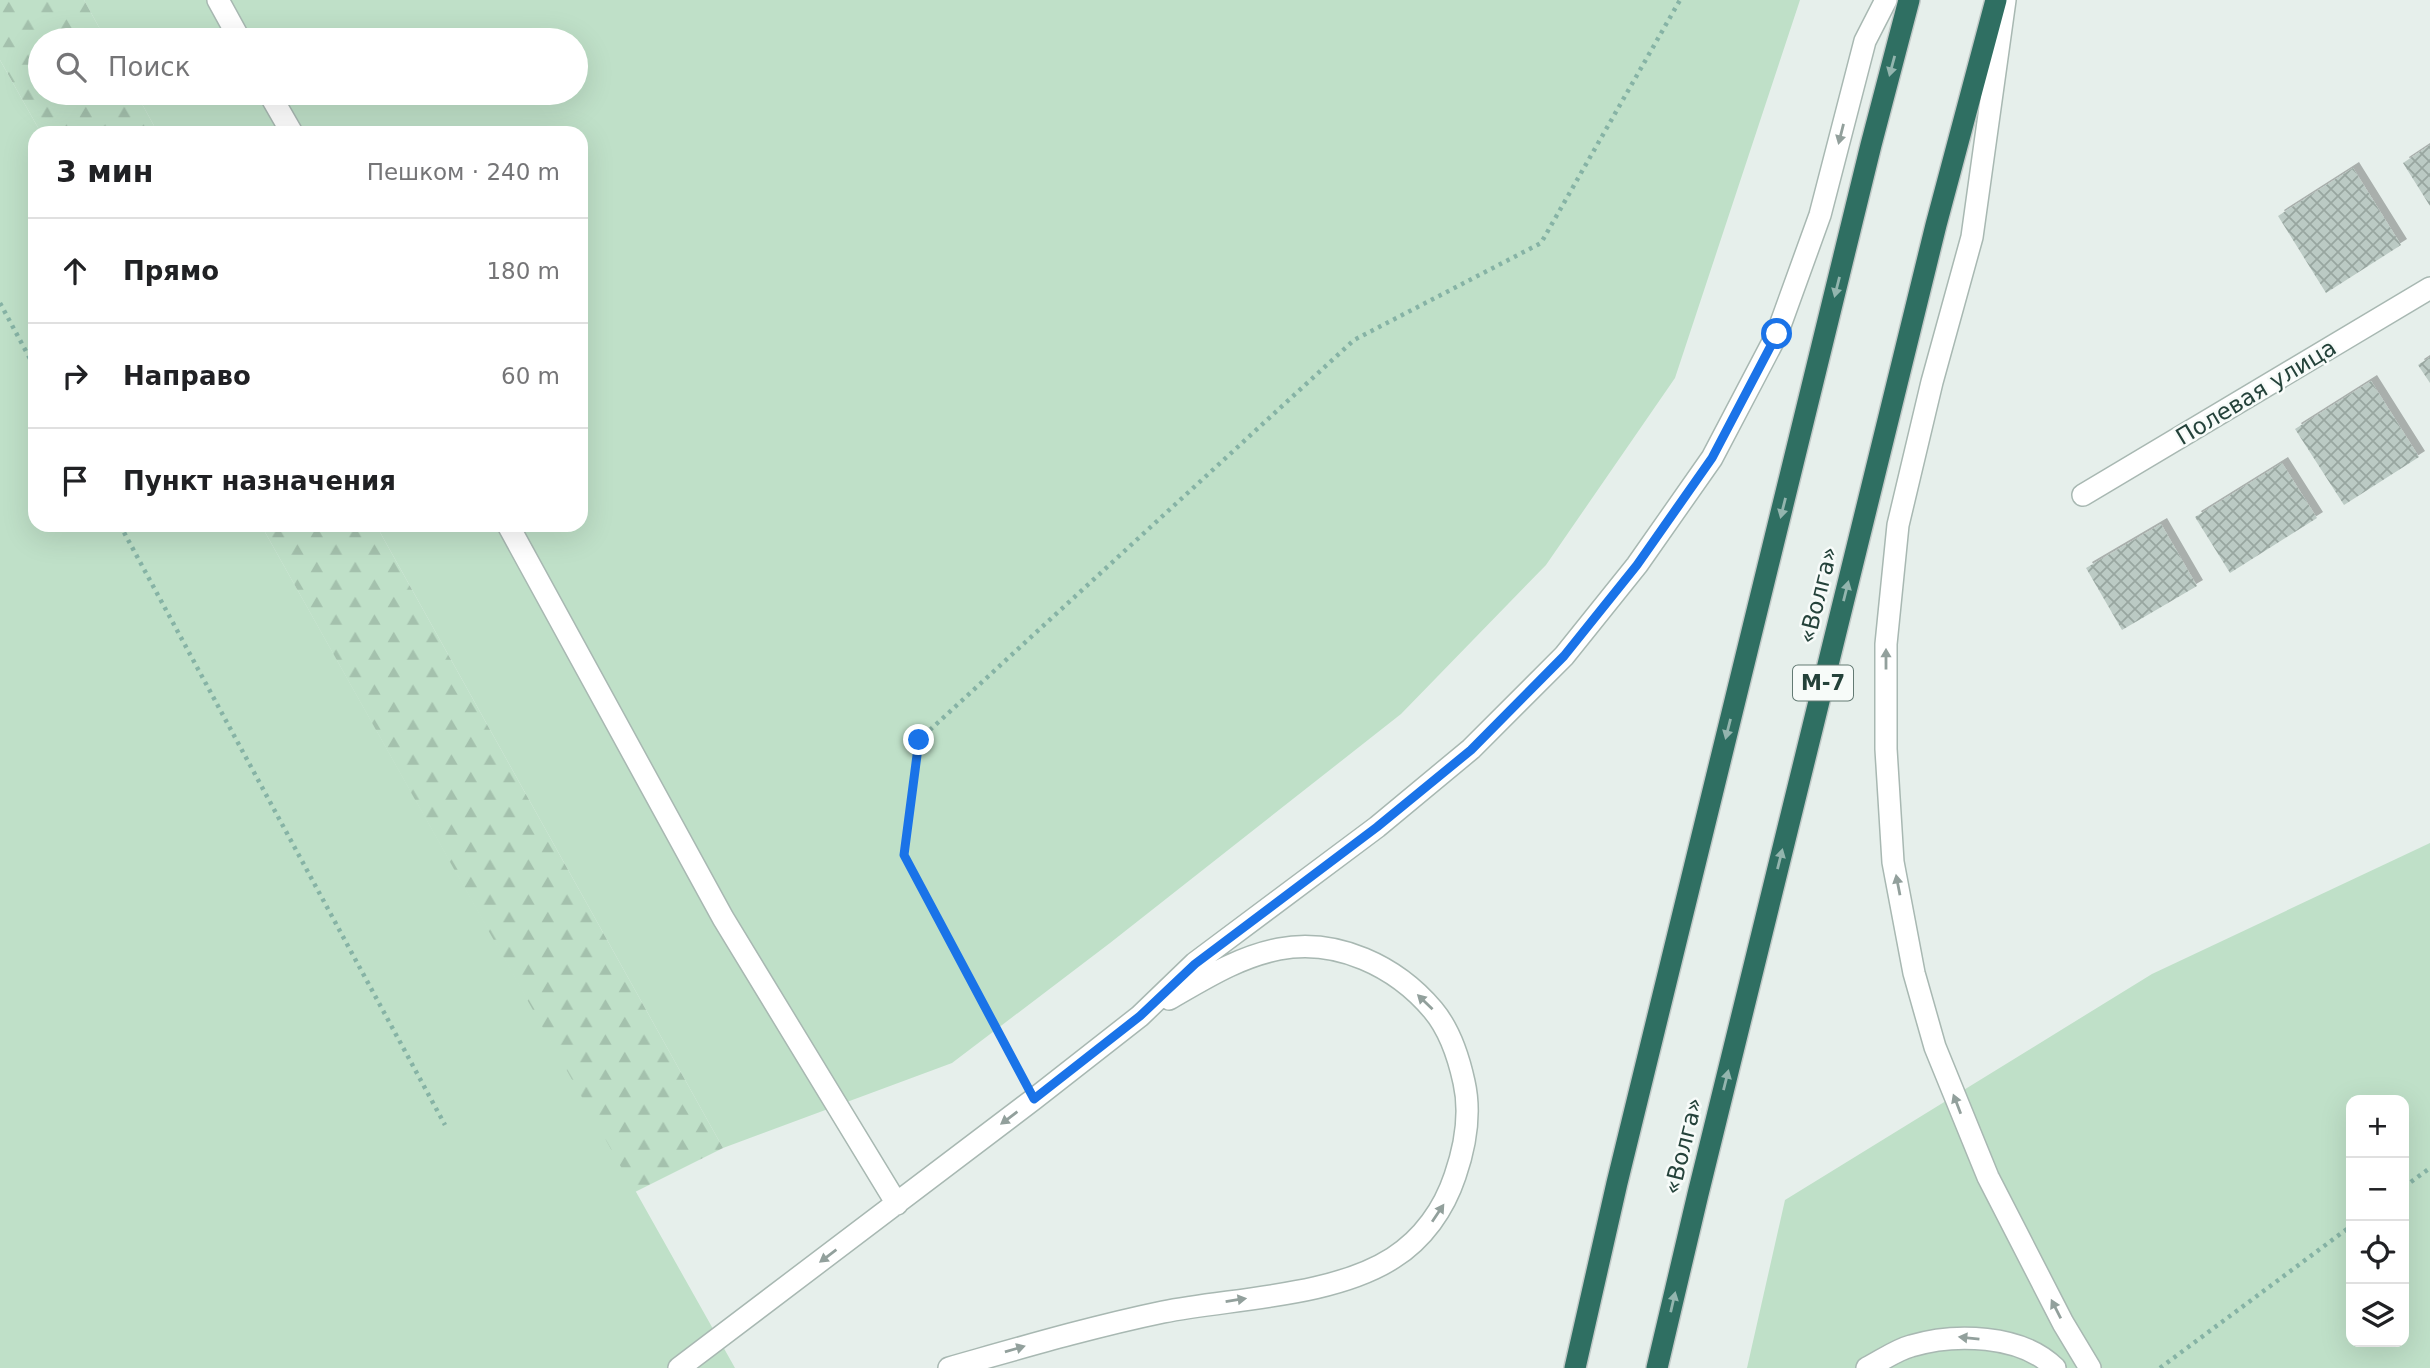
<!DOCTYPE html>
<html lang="ru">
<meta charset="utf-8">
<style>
:root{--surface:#fff;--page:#f6f6f6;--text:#202124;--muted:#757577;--line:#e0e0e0}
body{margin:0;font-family:"DejaVu Sans",sans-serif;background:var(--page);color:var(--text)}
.controls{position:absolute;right:21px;bottom:21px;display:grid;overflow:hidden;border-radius:14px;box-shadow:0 7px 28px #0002}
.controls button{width:63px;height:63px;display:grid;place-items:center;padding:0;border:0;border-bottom:2px solid var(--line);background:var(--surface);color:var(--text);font:35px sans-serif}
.stop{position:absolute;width:21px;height:21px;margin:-16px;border:5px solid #1a73e8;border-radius:50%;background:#fff}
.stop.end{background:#1a73e8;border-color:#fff;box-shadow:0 2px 7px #0008}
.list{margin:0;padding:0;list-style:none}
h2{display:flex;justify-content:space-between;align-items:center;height:91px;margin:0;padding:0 28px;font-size:30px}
h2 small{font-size:23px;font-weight:400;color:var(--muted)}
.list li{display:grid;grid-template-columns:46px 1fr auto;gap:21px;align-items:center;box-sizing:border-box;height:105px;padding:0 28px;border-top:2px solid var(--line)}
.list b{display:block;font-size:26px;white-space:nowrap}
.list em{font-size:23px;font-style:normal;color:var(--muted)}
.icon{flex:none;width:38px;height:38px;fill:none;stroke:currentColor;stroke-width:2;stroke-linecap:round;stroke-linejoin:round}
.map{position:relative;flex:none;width:2430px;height:1368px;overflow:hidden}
.search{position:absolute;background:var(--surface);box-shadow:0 7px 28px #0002;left:28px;top:28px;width:560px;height:77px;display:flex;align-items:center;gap:18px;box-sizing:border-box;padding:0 24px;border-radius:38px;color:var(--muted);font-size:26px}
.panel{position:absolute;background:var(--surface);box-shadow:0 7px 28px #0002;left:28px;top:126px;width:560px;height:406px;border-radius:21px}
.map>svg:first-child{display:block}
</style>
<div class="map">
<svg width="2430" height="1368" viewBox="0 0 2430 1368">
<defs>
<pattern id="forest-firs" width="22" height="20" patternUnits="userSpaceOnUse" patternTransform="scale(1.75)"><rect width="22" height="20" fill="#bfe0c8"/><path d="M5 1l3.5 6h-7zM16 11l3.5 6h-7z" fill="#a4c1ad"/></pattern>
<pattern id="building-cross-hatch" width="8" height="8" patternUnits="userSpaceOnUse" patternTransform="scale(1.75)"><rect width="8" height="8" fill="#bbcac4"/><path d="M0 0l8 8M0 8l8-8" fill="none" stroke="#98a6a0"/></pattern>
<filter id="shadow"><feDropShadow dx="6" dy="-6" stdDeviation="0" flood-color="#0004"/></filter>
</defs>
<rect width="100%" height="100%" fill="#e6efeb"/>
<path fill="#bfe0c8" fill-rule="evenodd" d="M 84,0 L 1800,0 L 1675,378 L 1546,565 L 1401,714 L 1110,943 L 952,1063 L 723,1148 L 376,525 L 581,525 L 581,133 L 158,133 L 136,93 L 576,93 L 576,40 L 106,40 Z
M 0,60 L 41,133 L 35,133 L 35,525 L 261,525 L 735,1368 L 0,1368 Z
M 2430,843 L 2430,1368 L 1747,1368 L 1785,1200 L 2152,974 ZM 2351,1100 L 2404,1100 L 2404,1342 L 2351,1342 Z"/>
<path fill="url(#forest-firs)" d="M 0,0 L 84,0 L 106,40 L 40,40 L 40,93 L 136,93 L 158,133 L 41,133 L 0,60 Z
M 261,525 L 376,525 L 723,1148 L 635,1192 Z"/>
<path fill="url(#building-cross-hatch)" filter="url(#shadow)" d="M 2430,145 L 2430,206 L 2403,163 Z
M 2353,168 L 2401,245 L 2326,293 L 2278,216 Z
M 2430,357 L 2430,383 L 2418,365 Z
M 2371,381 L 2419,457 L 2344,505 L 2295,429 Z
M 2282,463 L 2317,518 L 2230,573 L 2195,517 Z
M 2161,524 L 2197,586 L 2122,630 L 2086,568 Z"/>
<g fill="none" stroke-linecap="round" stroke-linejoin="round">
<g stroke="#a8b8b2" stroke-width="24">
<path id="minor" d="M 218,0 L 240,40
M 2005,0 L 1972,237 L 1932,382 L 1898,525 L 1886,644 L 1886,749 L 1893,862 L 1914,973 L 1935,1047 L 1988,1177 L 2063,1323 L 2090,1368
M 269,93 L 292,133
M 2083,495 L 2430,288
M 508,525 L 723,918 L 897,1204
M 679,1368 L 1034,1099 L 1140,1016 L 1195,963 L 1377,827 L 1471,749 L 1564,656 L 1637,565 L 1712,458 L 1777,334 L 1820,215 L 1865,41 L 1886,0
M 949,1368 C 1020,1348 1091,1327 1163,1312 C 1234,1298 1332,1297 1393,1258 C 1423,1239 1444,1209 1455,1176 C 1465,1147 1471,1113 1464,1082 C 1459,1059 1449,1029 1433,1010 C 1396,966 1337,938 1279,949 C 1238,957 1204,979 1169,999
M 1867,1368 C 1881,1361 1896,1350 1911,1346 C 1954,1333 2021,1334 2055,1368"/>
</g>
<g stroke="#c2cac8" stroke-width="24">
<path id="highway" d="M 1575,1368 L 1617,1183 L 1871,145 L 1909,0
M 1657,1368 L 1698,1194 L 1936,225 L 1996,0"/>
</g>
<path stroke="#86b3a5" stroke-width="4.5" stroke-dasharray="3.5 5" stroke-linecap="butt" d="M 0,303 L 35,368
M 120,525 L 445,1125
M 1018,1070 L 904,855 L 919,740 L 1354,340 L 1541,243 L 1680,0
M 2404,1187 L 2430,1168
M 2160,1368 L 2351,1226"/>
<use href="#minor" stroke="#fff" stroke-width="21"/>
<use href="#highway" stroke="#2f6f62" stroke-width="21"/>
</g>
<defs><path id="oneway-solid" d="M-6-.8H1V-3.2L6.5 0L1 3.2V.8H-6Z" transform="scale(1.75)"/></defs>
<g fill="#93b5ae">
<use href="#oneway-solid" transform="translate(1892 66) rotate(105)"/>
<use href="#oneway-solid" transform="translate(1837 287) rotate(104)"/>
<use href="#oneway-solid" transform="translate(1783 508) rotate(104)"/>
<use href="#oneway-solid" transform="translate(1846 591) rotate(-76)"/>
<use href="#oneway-solid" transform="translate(1728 729) rotate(104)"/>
<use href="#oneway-solid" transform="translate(1780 859) rotate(-76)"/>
<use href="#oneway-solid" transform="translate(1726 1080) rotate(-76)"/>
<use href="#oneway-solid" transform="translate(1673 1302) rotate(-77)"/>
</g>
<g fill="#92a09c">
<use href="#oneway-solid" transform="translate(1841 134) rotate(104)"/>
<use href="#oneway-solid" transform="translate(1886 659) rotate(-90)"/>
<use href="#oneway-solid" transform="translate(1898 885) rotate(-101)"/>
<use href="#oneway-solid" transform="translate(1425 1002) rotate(-136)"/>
<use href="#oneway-solid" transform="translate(1957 1104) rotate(-111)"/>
<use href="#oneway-solid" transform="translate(1009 1118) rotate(143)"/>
<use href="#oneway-solid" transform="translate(1438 1213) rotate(-56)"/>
<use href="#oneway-solid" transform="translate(828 1256) rotate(143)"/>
<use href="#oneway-solid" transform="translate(1236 1300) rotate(-9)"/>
<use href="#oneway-solid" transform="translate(2056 1309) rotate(-117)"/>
<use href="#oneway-solid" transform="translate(1969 1338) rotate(-174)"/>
<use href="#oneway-solid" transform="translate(1015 1349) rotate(-16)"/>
</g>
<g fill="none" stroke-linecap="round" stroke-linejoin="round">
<path stroke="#1a73e8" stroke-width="9" d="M 919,740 L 904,855 L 1034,1099 L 1140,1016 L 1195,964 L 1377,827 L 1471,750 L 1564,656 L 1637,565 L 1712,458 L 1777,334"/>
</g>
<g text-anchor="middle" stroke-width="5" stroke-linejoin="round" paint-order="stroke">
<rect fill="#f7fbf9" stroke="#637a73" stroke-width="2" x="1793" y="665.5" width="60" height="35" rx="5"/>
<g font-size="21" font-weight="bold" fill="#24423a">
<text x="1823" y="690">М-7</text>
</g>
<g font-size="23" fill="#24423a" stroke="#f7fbf9">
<text transform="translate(2256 392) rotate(-31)" y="8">Полевая улица</text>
<text transform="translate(1818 595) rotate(-76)" y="8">«Волга»</text>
<text transform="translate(1683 1146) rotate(-76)" y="8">«Волга»</text>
</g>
</g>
</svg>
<div class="controls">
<button>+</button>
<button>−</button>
<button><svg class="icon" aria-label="locate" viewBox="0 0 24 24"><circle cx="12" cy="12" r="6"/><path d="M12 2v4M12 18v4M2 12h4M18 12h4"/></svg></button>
<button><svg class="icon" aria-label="layers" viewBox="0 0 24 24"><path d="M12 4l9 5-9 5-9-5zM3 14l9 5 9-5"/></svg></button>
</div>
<div class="stop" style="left:1777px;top:334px"></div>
<div class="stop end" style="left:919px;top:740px"></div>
<div class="search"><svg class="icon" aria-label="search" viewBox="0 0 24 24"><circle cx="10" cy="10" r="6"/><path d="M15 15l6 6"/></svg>Поиск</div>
<section class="panel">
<h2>3 мин<small>Пешком · 240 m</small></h2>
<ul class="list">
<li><svg class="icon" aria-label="ahead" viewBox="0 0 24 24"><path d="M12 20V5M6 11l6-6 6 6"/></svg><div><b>Прямо</b></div><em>180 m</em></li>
<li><svg class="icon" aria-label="right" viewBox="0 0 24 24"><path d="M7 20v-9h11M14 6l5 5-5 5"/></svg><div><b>Направо</b></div><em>60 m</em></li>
<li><svg class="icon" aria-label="arrive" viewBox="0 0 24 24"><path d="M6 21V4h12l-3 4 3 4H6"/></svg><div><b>Пункт назначения</b></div></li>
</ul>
</section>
</div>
